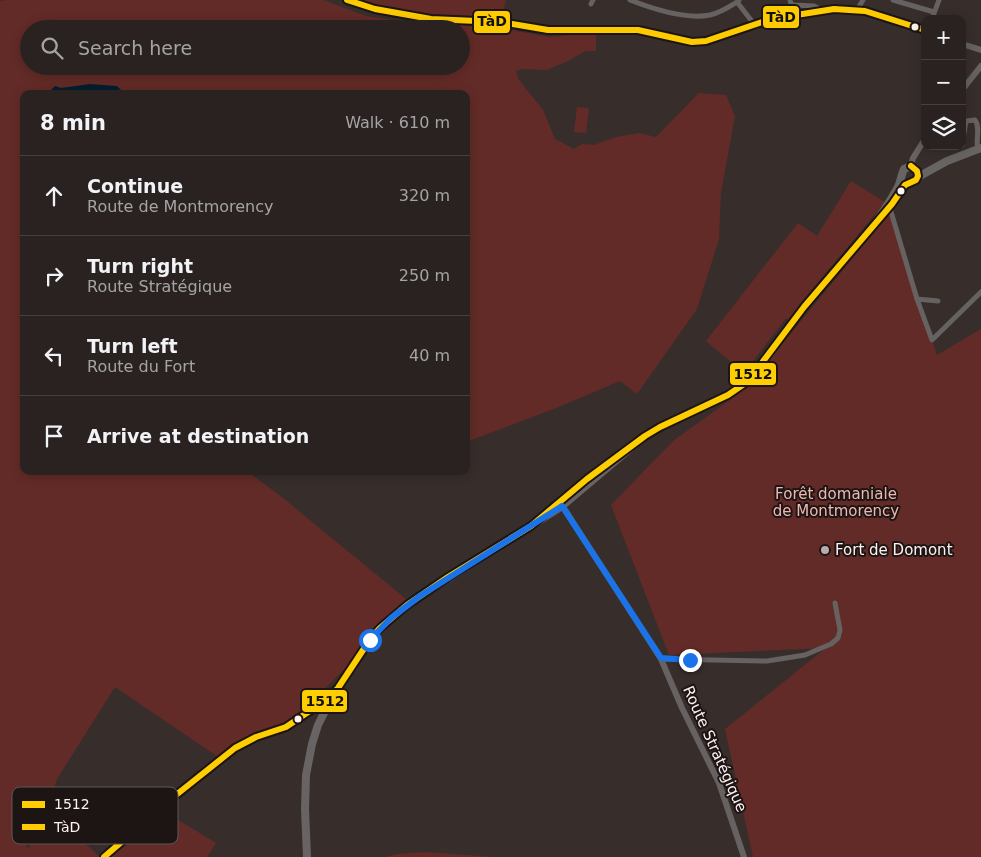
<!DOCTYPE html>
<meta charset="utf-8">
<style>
:root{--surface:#292221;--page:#312a2a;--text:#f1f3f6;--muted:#a5a4a5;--line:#453f3f}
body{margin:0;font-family:"DejaVu Sans",sans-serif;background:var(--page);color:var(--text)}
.controls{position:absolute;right:15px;top:15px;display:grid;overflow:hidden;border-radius:10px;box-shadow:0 2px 12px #0003}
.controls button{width:45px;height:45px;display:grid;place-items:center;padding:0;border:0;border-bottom:1px solid var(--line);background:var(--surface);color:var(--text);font:25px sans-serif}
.stop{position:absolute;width:15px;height:15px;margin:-11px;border:4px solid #1a73e8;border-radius:50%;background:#fff}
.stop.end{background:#1a73e8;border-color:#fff;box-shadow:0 1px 5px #0008}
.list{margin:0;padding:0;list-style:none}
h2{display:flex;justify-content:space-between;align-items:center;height:65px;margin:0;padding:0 20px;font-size:21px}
h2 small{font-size:16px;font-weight:400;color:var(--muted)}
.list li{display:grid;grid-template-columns:32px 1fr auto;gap:15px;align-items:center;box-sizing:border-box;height:80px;padding:0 20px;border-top:1px solid var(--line)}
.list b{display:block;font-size:19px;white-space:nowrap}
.list p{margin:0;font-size:16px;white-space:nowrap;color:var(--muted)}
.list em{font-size:16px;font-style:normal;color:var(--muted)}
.icon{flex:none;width:28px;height:28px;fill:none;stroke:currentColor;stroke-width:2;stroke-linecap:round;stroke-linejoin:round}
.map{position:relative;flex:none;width:981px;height:857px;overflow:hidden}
.search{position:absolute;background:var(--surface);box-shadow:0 2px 12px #0003;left:20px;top:20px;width:450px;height:55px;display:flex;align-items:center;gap:12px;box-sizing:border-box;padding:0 18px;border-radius:28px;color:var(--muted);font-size:19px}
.panel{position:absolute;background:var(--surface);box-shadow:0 2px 12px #0003;left:20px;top:90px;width:450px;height:385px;border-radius:10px}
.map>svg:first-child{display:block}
</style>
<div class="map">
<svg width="981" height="857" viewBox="0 0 981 857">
<rect width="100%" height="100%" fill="#372e2c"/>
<path fill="#632b27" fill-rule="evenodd" d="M 8,0 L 323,0 L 366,16 L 402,21 L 495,27 L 549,37 L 596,33 L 596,51 L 585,51 L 570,60 L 547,70 L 522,69 L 516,71 L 519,80 L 543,110 L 555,139 L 574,149 L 582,144 L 594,145 L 616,137 L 639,133 L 656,137 L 699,93 L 726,95 L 735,116 L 721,192 L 719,239 L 697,309 L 637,394 L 620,381 L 556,408 L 466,442 L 466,94 L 24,94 L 24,471 L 247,471 L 283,498 L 411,603 L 293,720 L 221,759 L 115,687 L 57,779 L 50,798 L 35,821 L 16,815 L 14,823 L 28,849 L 34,837 L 35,829 L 46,807 L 54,800 L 65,801 L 79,795 C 71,805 60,814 58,827 L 89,847 L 100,857 L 0,857 L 0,1 ZM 29,29 L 461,29 L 461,66 L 29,66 Z
M 347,0 L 506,0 L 500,22 L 431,19 Z
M 577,107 L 589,108 L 586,133 L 574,132 Z
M 851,181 L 885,202 C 853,242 819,279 788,320 L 786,318 L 744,373 L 706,341 L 798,223 L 817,236 Z
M 889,214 L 937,355 L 981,329 L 981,857 L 753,857 L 725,729 L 826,648 L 669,655 L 611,505 L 673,441 L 745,389 Z
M 162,810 L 216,843 L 207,857 L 104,857 Z
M 424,852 L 493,857 L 385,857 L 398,854 Z"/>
<path fill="#051f2f" d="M 90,84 L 117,86 L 125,94 L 47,94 L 55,86 L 61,88 Z"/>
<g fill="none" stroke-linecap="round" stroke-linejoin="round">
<path stroke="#666262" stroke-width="5" d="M 630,0 C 653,9 685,20 710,15 C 720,13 729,7 737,2
M 739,0 L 737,2 L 754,24
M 790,0 L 791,4 L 794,5 L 814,6 L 822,10
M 893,0 L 934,12
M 591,4 L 593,0
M 857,10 L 863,0
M 932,19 L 939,0
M 962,145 L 966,121 L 975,120 C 981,128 975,140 978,149
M 889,205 L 917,299 L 932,340 L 981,292
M 917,299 L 938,301
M 661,659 L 767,661 L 805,655 L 831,644 L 838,638 L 840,630 L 835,603"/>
<path stroke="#666262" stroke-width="6" d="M 347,0 L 375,9 L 431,19 L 500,22 L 548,30 L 594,29 L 638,30 L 692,42 L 706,41 L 750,27 L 757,23 L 765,22 L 771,19 L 777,19 L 802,13 L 834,9 L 865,11 L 925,30
M 962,44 L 981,50
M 962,90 L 981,66
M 911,166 L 913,158 L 925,139
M 560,502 L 661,659 L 682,708 L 719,783 L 744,857"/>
<path stroke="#686463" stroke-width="8" d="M 918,177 L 947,161 L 981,148
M 104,857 L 176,795 L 235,748 L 256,737 L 286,727 L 330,697
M 307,857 L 305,809 L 306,775 L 312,744 L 318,725 L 330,701 L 371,638 L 391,618 L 420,596 L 562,506 L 645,436 C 674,416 711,409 739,387 C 763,370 785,331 804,307 C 836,268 874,232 898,187 C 901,181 901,175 904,169 L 911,166 L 915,168 L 918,173 L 916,180 L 905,185 L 892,204 L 881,215"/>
<g stroke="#1d1514" stroke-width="10">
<path id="bus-1" d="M 104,857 L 176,795 L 235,748 L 256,737 L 286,727 L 326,700 L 338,688 L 371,638 L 380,628 L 407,605 L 448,577 L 531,526 L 587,479 L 645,436 L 660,427 L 728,395 L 744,384 L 755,372 L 804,307 L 892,204 L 905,185 L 916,180 L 918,176 L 917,171 L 911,166"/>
</g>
<g stroke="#1d1514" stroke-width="10">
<path id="bus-2" d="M 347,0 L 375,9 L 431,19 L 500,22 L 548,30 L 638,30 L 692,42 L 706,41 L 771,19 L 834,9 L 865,11 L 925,30"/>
</g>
<use href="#bus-1" stroke="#ffce00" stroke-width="6"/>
<use href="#bus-2" stroke="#fecb00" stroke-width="6"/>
</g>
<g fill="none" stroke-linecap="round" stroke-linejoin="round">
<path stroke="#1a73e8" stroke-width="6" d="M 370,640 L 391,618 L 420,596 L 562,506 L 661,658 L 690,660"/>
</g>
<g fill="#fef2f0" stroke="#1d1514" stroke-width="2">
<circle cx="915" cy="27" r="4.5"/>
<circle cx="901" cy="191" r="4.5"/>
<circle cx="298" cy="719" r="4.5"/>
</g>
<circle fill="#b8adab" stroke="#1d1514" stroke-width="2" cx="825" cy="550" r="5"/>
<g text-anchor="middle" stroke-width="4" stroke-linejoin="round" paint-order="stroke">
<g font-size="15" fill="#eeb8b2" stroke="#1d1514">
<text x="836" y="499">Forêt domaniale<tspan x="836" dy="17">de Montmorency</tspan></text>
</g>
<g font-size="15" fill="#fef2f0" stroke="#1d1514" text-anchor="start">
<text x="835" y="555">Fort de Domont</text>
</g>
<g font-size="15" fill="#fef2f0" stroke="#1d1514">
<text transform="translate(715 749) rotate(66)" y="5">Route Stratégique</text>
</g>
</g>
<rect x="12" y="787" width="166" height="57" rx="8" fill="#1d1514" stroke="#605756" stroke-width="1"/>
<rect x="22" y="801" width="23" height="7" fill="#ffce00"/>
<rect x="22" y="824" width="23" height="6" fill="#fecb00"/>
<g font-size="14" fill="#fef2f0">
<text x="54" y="809">1512</text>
<text x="54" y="832">TàD</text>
</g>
<g stroke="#1d1514" stroke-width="2">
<rect x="762" y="5" width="38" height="24" rx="5" fill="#fecb00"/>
<rect x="473" y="10" width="38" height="24" rx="5" fill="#fecb00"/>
<rect x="729" y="362" width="48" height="24" rx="5" fill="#ffce00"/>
<rect x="301" y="689" width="47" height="24" rx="5" fill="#ffce00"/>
</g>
<g font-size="14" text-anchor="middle" font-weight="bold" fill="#111">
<text x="781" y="22">TàD</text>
<text x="492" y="26">TàD</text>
<text x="753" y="379">1512</text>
<text x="325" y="706">1512</text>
</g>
</svg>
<div class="controls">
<button>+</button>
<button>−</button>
<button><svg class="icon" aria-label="layers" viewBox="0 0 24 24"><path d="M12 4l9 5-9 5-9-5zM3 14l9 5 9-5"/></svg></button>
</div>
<div class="stop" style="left:370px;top:640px"></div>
<div class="stop end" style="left:690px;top:660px"></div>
<div class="search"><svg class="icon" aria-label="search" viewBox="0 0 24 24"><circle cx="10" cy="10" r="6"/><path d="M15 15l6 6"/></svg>Search here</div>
<section class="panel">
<h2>8 min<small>Walk · 610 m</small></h2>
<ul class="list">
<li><svg class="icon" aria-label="ahead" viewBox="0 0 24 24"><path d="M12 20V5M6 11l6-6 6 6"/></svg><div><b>Continue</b><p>Route de Montmorency</p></div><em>320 m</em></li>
<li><svg class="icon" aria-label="right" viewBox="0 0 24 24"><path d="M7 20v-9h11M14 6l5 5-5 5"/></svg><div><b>Turn right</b><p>Route Stratégique</p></div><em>250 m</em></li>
<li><svg class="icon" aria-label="left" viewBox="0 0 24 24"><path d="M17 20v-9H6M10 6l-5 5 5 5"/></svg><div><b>Turn left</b><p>Route du Fort</p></div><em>40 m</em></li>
<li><svg class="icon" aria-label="arrive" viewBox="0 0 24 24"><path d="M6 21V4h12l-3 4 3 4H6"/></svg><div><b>Arrive at destination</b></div></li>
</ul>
</section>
</div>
